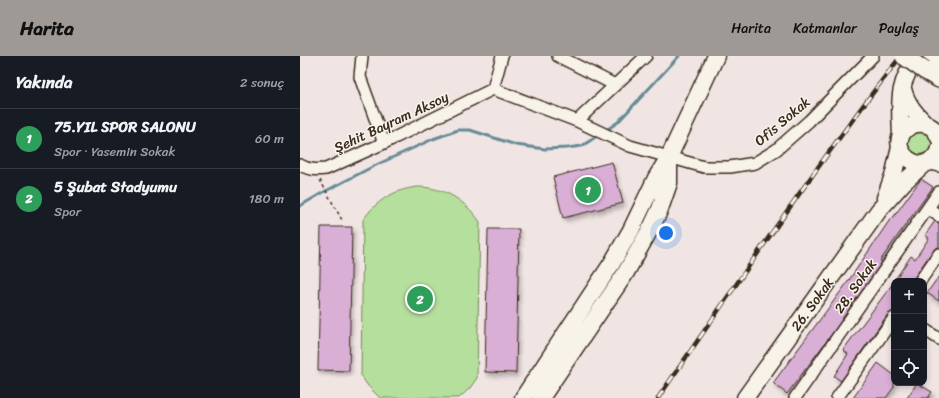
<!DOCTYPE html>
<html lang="tr">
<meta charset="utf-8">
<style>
:root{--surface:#171b24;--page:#20242c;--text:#f1f3f6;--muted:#9ea1a6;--line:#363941;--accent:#9f9995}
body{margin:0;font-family:Sriracha,sans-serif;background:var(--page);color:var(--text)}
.controls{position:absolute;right:12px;bottom:12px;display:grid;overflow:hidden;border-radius:8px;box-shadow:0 2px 6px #0003}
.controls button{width:36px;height:36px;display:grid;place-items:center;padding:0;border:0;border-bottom:1px solid var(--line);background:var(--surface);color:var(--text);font:20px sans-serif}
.you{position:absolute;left:366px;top:177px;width:14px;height:14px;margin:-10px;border:3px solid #fff;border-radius:50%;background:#1a73e8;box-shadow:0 0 0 6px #1a73e833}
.badge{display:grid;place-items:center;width:26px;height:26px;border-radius:50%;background:var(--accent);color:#fff;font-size:13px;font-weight:700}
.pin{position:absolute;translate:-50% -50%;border:2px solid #fff;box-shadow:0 1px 4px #0006}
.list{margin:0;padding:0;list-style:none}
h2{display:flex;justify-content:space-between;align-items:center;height:52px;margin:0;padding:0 16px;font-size:17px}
h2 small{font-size:13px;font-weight:400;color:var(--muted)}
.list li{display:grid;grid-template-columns:26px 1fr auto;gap:12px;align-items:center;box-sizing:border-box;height:60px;padding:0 16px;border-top:1px solid var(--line)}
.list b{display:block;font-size:15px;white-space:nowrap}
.list p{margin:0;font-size:13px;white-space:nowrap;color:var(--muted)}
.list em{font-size:13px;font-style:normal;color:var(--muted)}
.icon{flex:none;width:22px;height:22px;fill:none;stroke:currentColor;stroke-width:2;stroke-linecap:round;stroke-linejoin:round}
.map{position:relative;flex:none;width:639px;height:342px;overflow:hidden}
header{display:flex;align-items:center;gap:24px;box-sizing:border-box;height:56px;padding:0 20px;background:var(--accent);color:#111}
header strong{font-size:19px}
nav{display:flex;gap:22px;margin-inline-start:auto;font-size:14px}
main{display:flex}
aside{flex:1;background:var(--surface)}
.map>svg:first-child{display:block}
</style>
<header>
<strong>Harita</strong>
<nav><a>Harita</a><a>Katmanlar</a><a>Paylaş</a></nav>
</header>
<main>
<aside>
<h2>Yakında<small>2 sonuç</small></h2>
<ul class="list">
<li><span class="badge" style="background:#2e9e5b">1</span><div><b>75.YIL SPOR SALONU</b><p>Spor · Yasemin Sokak</p></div><em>60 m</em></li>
<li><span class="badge" style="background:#2e9e5b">2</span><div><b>5 Şubat Stadyumu</b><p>Spor</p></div><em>180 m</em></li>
</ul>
</aside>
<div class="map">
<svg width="639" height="342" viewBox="0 0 639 342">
<defs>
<filter id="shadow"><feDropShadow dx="2" dy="3.5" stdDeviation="2" flood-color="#0004"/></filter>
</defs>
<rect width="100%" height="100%" fill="#f1e5e4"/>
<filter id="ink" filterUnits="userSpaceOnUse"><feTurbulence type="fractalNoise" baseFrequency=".025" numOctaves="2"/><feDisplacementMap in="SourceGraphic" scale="8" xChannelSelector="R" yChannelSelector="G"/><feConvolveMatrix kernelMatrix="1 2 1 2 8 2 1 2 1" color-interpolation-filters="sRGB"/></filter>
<g filter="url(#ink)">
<path fill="#b5df9c" stroke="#78845d" d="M 623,72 L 634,85 C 631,100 610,104 607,88 C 607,86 608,82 608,79 Z
M 117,131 C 144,131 165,144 180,166 L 177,322 L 170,332 L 159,342 L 80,342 L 68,330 L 61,320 L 63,164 C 76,145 93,134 117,131 Z"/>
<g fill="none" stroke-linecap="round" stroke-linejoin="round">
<path stroke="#678b95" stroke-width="3" d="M 305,75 L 318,66 L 379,0
M 0,150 L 22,137 L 74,110 L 133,83 L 158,74 L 170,74 L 216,89 L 245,93 L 267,92 L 282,90 L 300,78"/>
</g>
<path fill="#d9afd5" stroke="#3b2a1e" filter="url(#shadow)" d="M 312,106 L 323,147 L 263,162 L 253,121 Z
M 621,123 L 633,131 L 604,171 L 580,205 L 582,206 L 534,275 L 487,338 L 473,327 L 547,227 L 591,162 L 592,163 Z
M 635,165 L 639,167 L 639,191 L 633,194 L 612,225 L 594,225 L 611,200 L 615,203 L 629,182 L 625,179 Z
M 21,171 L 52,171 L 49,315 L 18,314 Z
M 188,173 L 219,173 L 216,317 L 185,316 Z
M 639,220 L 639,245 L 627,237 Z
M 594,226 L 594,255 L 588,258 L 541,325 L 534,320 L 548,298 L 543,294 Z
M 578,307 L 594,319 L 594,331 L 586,342 L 553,342 Z
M 617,327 L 632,336 L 628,342 L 607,342 Z"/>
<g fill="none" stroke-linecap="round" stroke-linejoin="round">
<g stroke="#3b2a1e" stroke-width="14">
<path id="street" d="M 62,0 L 60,21 L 84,87
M 258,0 L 315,29
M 193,33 L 277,65 L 346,0
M 193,33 L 202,0
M 277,65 L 330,90 L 404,111 L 430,111 L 455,107 L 476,94 L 509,65 L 573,0
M 0,109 C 9,114 16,114 26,113 L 84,87 L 193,33
M 628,152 L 639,160
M 620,225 L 639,198
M 624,273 L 639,283
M 495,342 L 639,136
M 537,342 L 594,262"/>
</g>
<g stroke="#3b2a1e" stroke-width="19">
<path id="secondary" d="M 603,33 C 607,49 616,58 627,69
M 601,81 C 600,46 596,30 618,0
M 639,82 C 637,76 633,71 627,69 C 621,67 614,68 609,71 C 579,91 627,129 639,93
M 585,142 L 594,117 L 600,91
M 223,342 L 312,207 L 331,174 L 356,122 L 369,101 L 416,0
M 241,342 L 325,218 L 352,170 L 360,153 L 369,127 L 369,101
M 445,342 L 579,154 L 604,126 L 625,107"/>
</g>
<g stroke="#3b2a1e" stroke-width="20">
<path id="primary" d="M 630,0 L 639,6
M 624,14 L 639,23
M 638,78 L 639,80
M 630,105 L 639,107"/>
</g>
<path stroke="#3b2a1e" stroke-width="1.5" stroke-dasharray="3 3" stroke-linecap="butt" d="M 20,124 L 42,164"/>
<use href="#street" stroke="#f7f3e8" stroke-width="11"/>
<use href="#secondary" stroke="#f7f3e8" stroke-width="16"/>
<use href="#primary" stroke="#f7f3e8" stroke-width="17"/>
<g stroke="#3b2a1e" stroke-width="4.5">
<path id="rail" d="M 358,342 C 438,227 515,110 601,0"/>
</g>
<use href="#rail" stroke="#f7f3e8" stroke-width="3" stroke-dasharray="9" stroke-linecap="butt"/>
<g stroke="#3b2a1e" stroke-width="20" stroke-linecap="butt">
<path id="primary-bridge" d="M 604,0 L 624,14"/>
</g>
<use href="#primary-bridge" stroke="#f7f3e8" stroke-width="17"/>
</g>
</g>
<g text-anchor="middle" stroke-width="3" stroke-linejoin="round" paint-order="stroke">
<g font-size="14" fill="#3b2a1e" stroke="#f7f3e8">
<text transform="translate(482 65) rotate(-40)" y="5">Ofis Sokak</text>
<text transform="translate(91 66) rotate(-25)" y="5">Şehit Bayram Aksoy</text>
<text transform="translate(555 230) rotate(-55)" y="5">28. Sokak</text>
<text transform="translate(512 248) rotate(-54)" y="5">26. Sokak</text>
</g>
</g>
</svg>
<div class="controls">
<button>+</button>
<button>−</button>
<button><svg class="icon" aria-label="locate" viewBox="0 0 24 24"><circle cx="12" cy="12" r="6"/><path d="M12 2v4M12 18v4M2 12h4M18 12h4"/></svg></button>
</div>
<div class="you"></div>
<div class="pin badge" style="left:288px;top:134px;background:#2e9e5b">1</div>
<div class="pin badge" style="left:120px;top:243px;background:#2e9e5b">2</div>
</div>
</main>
